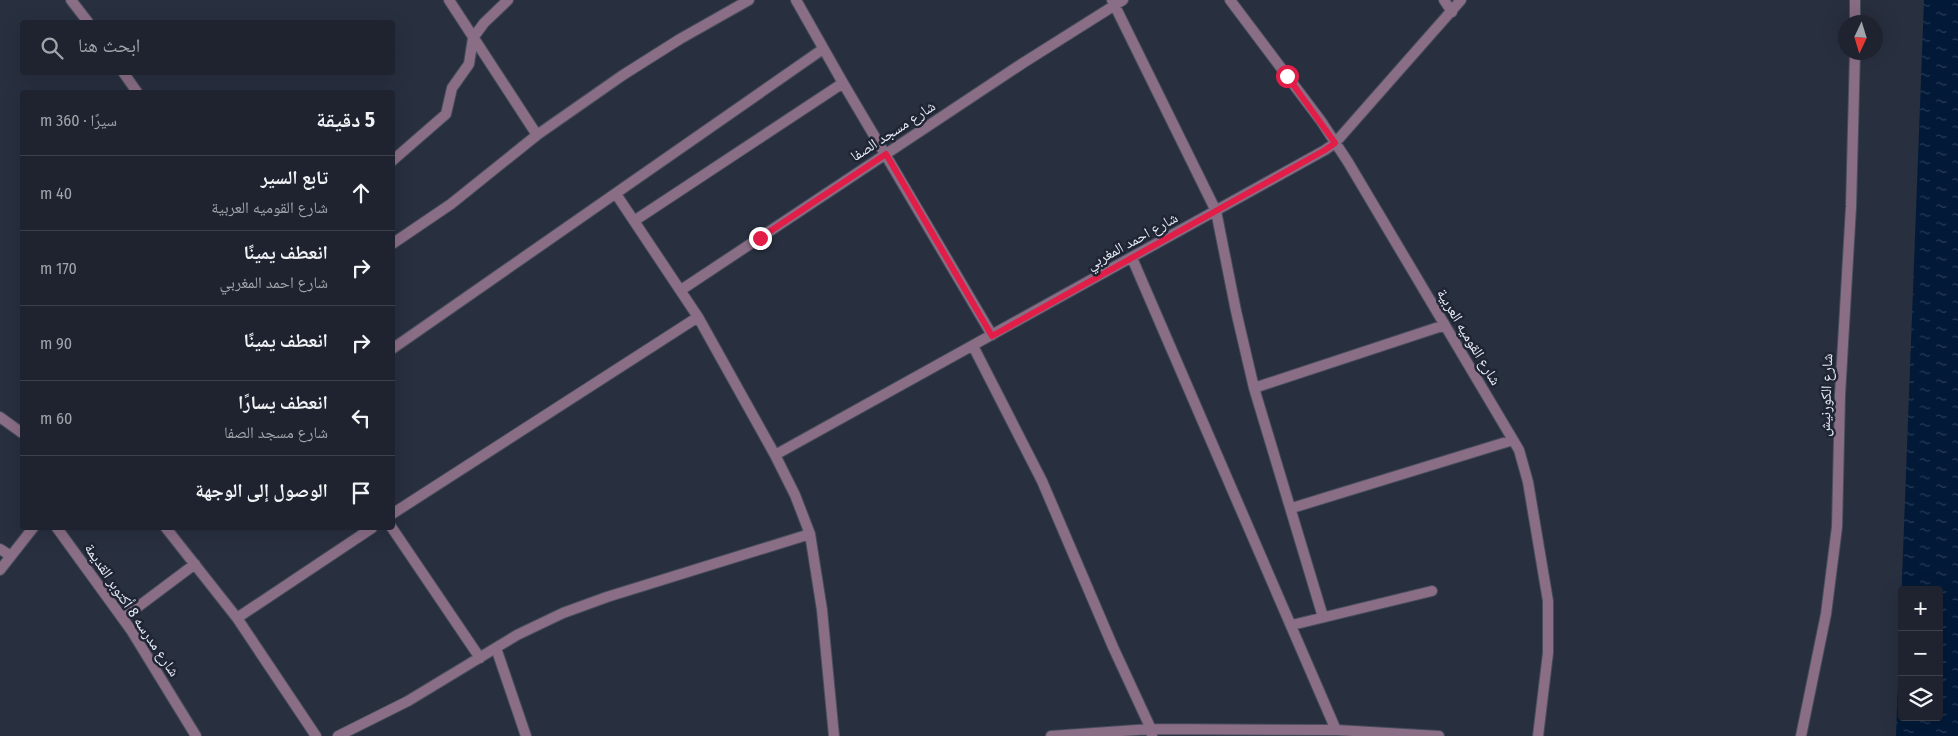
<!DOCTYPE html>
<html lang="ar">
<meta charset="utf-8">
<style>
:root{--surface:#1e232f;--page:#262b37;--text:#f1f3f6;--muted:#a1a4aa;--line:#3c404b}
body{margin:0;font-family:"Fira Sans Condensed","Noto Naskh Arabic",sans-serif;background:var(--page);color:var(--text);direction:rtl}
.controls{position:absolute;right:15px;bottom:15px;display:grid;overflow:hidden;border-radius:5px;box-shadow:0 5px 20px #0002}
.controls button{width:45px;height:45px;display:grid;place-items:center;padding:0;border:0;border-bottom:1px solid var(--line);background:var(--surface);color:var(--text);font:25px sans-serif}
.compass{position:absolute;left:1838px;top:15px;width:45px;height:45px;border-radius:50%;background:var(--surface);box-shadow:0 5px 20px #0002;rotate:184deg}
.stop{position:absolute;width:15px;height:15px;margin:-11px;border:4px solid #e11d48;border-radius:50%;background:#fff}
.stop.end{background:#e11d48;border-color:#fff;box-shadow:0 1px 5px #0008}
.list{margin:0;padding:0;list-style:none}
h2{display:flex;justify-content:space-between;align-items:center;height:65px;margin:0;padding:0 20px;font-size:21px}
h2 small{font-size:16px;font-weight:400;color:var(--muted)}
.list li{display:grid;grid-template-columns:32px 1fr auto;gap:15px;align-items:center;box-sizing:border-box;height:75px;padding:0 20px;border-top:1px solid var(--line)}
.list b{display:block;font-size:19px;white-space:nowrap}
.list p{margin:0;font-size:16px;white-space:nowrap;color:var(--muted)}
.list em{font-size:16px;font-style:normal;color:var(--muted)}
.icon{flex:none;width:28px;height:28px;fill:none;stroke:currentColor;stroke-width:2;stroke-linecap:round;stroke-linejoin:round}
.map{position:relative;flex:none;width:1958px;height:736px;overflow:hidden;direction:ltr}
.search{position:absolute;background:var(--surface);box-shadow:0 5px 20px #0002;left:20px;top:20px;width:375px;height:55px;display:flex;align-items:center;gap:12px;box-sizing:border-box;padding:0 18px;border-radius:5px;color:var(--muted);font-size:19px}
.panel{position:absolute;background:var(--surface);box-shadow:0 5px 20px #0002;left:20px;top:90px;width:375px;height:440px;border-radius:5px;direction:rtl}
.map>svg:first-child{display:block}
</style>
<div class="map">
<svg width="1958" height="736" viewBox="0 0 1958 736">
<defs>
<pattern id="water-ripples" width="26" height="14" patternUnits="userSpaceOnUse" patternTransform="scale(1.25)"><rect width="26" height="14" fill="#021a38"/><path d="M2 4q2-2 4 0t4 0M15 11q2-2 4 0t4 0" fill="none" stroke="#273b56"/></pattern>
</defs>
<rect width="100%" height="100%" fill="#282f3f"/>
<path fill="url(#water-ripples)" fill-rule="evenodd" d="M 1924,0 L 1958,0 L 1958,736 L 1896,736 ZM 1902,590 L 1939,590 L 1939,717 L 1902,717 Z"/>
<g fill="none" stroke-linecap="round" stroke-linejoin="round">
<g stroke="#474d5c" stroke-width="12">
<path id="minor" d="M 71,0 L 88,22
M 449,0 L 537,135
M 796,0 L 843,83 L 992,335
M 1112,0 L 1216,211 L 1236,311 L 1254,388 L 1323,617
M 1230,0 L 1321,121 L 1348,162 L 1519,450 L 1528,482 L 1548,601 L 1548,653 L 1538,736
M 1444,0 L 1452,12
M 1855,22 L 1855,0
M 123,72 L 137,92
M 392,161 L 446,114 L 452,88 L 469,64 L 473,38 L 484,23 L 508,0
M 616,194 L 698,317 L 775,455 L 795,495 L 810,534 L 822,610 L 834,736
M 634,221 L 843,83
M 392,244 L 451,204 L 537,135 L 623,75 L 680,39 L 749,0
M 1132,258 L 1336,730
M 681,290 L 1023,63 L 1123,0
M 973,346 L 1042,481 L 1113,647 L 1151,729 L 1152,736
M 392,349 L 823,49
M 1254,388 L 1445,325
M 0,417 L 22,433
M 775,455 L 1325,150 L 1335,143 L 1461,0
M 1292,508 L 1513,440
M 392,514 L 698,317
M 57,528 L 131,630 L 196,736
M 166,528 L 237,618 L 316,736
M 392,528 L 480,658
M 0,549 L 11,556
M 0,570 L 33,528
M 123,618 L 195,564
M 237,618 L 372,528
M 1292,625 L 1432,591
M 496,648 L 526,736
M 338,736 L 408,701 L 517,635 L 563,613 L 607,597 L 810,534
M 1051,736 L 1151,729 L 1336,730 L 1439,736
M 1801,736 L 1826,614 L 1837,527 L 1840,395 L 1851,207 L 1855,52"/>
</g>
<use href="#minor" stroke="#8a6e86" stroke-width="10"/>
</g>
<g fill="none" stroke-linecap="round" stroke-linejoin="round">
<path stroke="#e11d48" stroke-width="6" d="M 760,238 L 886,154 L 992,336 L 1325,150 L 1335,143 L 1287,76"/>
</g>
<g text-anchor="middle" stroke-width="5" stroke-linejoin="round" paint-order="stroke">
<g font-size="15" fill="#e8ecf7" stroke="#1f2534">
<text transform="translate(893 131) rotate(-33)" y="5">شارع مسجد الصفا</text>
<text transform="translate(1132 241) rotate(-29)" y="5">شارع احمد المغربي</text>
<text transform="translate(1469 337) rotate(59)" y="5">شارع القوميه العربية</text>
<text transform="translate(1826 395) rotate(-88)" y="5">شارع الكورنيش</text>
<text transform="translate(132 610) rotate(56)" y="5">شارع مدرسه 8 أكتوبر القديمة</text>
</g>
</g>
</svg>
<div class="controls">
<button>+</button>
<button>−</button>
<button><svg class="icon" aria-label="layers" viewBox="0 0 24 24"><path d="M12 4l9 5-9 5-9-5zM3 14l9 5 9-5"/></svg></button>
</div>
<svg class="compass" viewBox="-18 -18 36 36"><path d="M0-13l5 13h-10z" fill="#e53935"/><path d="M0 13l5-13h-10z" fill="#a1a4aa"/></svg>
<div class="stop" style="left:1287px;top:76px"></div>
<div class="stop end" style="left:760px;top:238px"></div>
<div class="search"><svg class="icon" aria-label="search" viewBox="0 0 24 24"><circle cx="10" cy="10" r="6"/><path d="M15 15l6 6"/></svg>ابحث هنا</div>
<section class="panel">
<h2>5 دقيقة<small>سيرًا · 360 m</small></h2>
<ul class="list">
<li><svg class="icon" aria-label="ahead" viewBox="0 0 24 24"><path d="M12 20V5M6 11l6-6 6 6"/></svg><div><b>تابع السير</b><p>شارع القوميه العربية</p></div><em>40 m</em></li>
<li><svg class="icon" aria-label="right" viewBox="0 0 24 24"><path d="M7 20v-9h11M14 6l5 5-5 5"/></svg><div><b>انعطف يمينًا</b><p>شارع احمد المغربي</p></div><em>170 m</em></li>
<li><svg class="icon" aria-label="right" viewBox="0 0 24 24"><path d="M7 20v-9h11M14 6l5 5-5 5"/></svg><div><b>انعطف يمينًا</b></div><em>90 m</em></li>
<li><svg class="icon" aria-label="left" viewBox="0 0 24 24"><path d="M17 20v-9H6M10 6l-5 5 5 5"/></svg><div><b>انعطف يسارًا</b><p>شارع مسجد الصفا</p></div><em>60 m</em></li>
<li><svg class="icon" aria-label="arrive" viewBox="0 0 24 24"><path d="M6 21V4h12l-3 4 3 4H6"/></svg><div><b>الوصول إلى الوجهة</b></div></li>
</ul>
</section>
</div>
